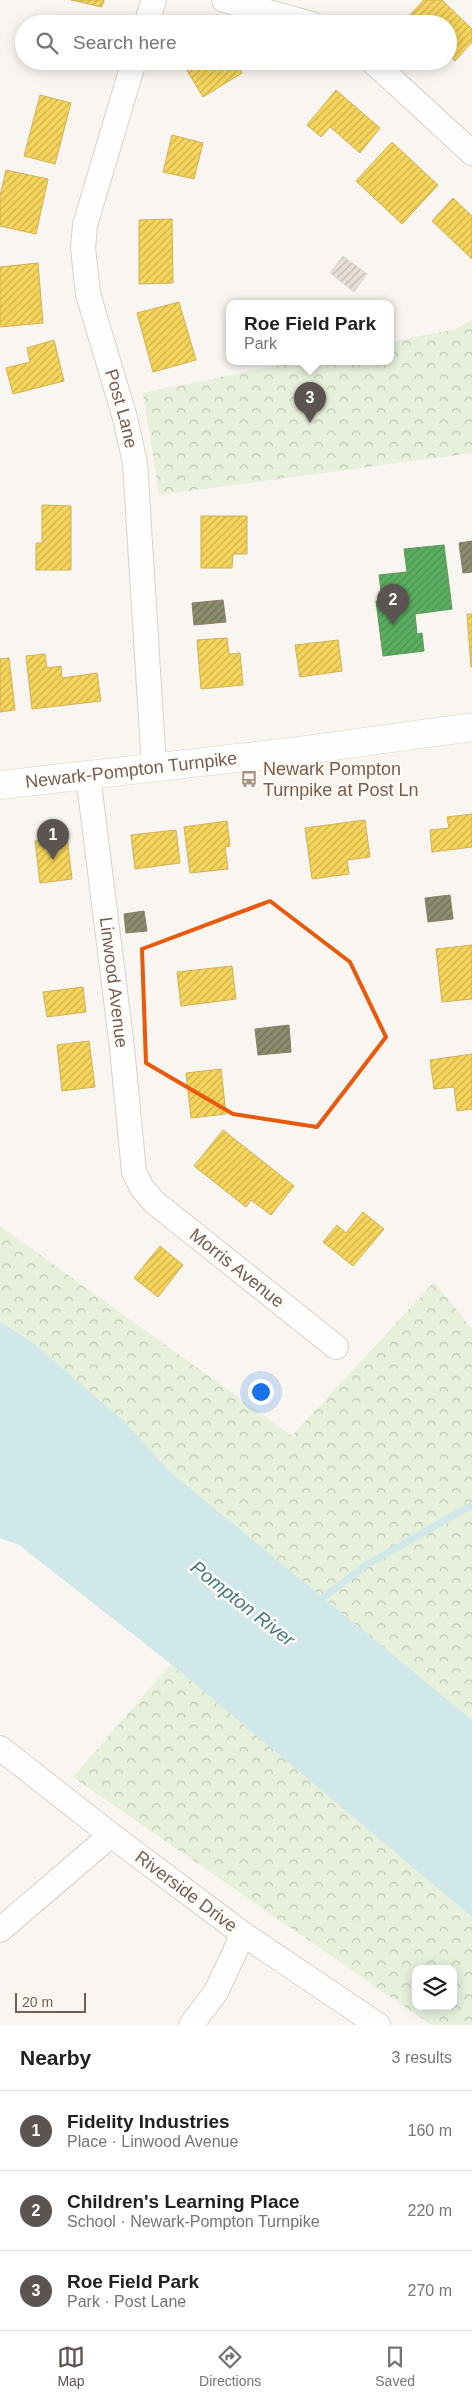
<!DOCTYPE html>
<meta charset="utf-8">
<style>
:root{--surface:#fff;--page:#f2f2f2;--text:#202124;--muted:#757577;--line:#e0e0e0;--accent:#5c5450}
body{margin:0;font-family:Arial,sans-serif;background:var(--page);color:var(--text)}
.controls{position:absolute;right:15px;bottom:15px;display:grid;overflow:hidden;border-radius:10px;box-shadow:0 2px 12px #0003}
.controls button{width:45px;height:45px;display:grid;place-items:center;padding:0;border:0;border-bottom:1px solid var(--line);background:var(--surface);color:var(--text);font:25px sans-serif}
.scale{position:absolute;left:15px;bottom:12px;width:71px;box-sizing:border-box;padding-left:5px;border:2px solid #7a5c4d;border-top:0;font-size:14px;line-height:18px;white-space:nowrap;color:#7a5c4d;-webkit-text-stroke:4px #fffaf3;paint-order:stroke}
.you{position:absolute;left:260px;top:1391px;width:18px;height:18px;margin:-12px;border:4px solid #fff;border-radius:50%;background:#1a73e8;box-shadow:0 0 0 8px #1a73e833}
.badge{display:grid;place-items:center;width:32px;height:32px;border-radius:50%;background:var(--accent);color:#fff;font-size:16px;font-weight:700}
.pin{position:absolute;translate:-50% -41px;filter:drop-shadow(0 1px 2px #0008)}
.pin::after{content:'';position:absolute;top:26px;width:18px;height:15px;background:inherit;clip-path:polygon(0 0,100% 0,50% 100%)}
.popup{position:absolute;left:226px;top:300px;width:168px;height:65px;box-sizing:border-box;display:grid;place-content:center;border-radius:10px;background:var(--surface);filter:drop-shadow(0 1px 4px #0005);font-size:16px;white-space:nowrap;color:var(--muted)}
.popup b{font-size:19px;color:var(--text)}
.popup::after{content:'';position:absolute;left:50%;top:100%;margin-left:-10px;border:10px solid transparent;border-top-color:var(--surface)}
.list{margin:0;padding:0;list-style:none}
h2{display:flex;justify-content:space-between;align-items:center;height:65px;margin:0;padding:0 20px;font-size:21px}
h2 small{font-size:16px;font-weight:400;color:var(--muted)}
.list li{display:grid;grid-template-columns:32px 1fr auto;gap:15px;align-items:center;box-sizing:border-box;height:80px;padding:0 20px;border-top:1px solid var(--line)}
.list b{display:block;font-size:19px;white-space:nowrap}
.list p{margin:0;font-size:16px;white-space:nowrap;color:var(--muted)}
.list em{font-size:16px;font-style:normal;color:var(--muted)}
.icon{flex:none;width:28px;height:28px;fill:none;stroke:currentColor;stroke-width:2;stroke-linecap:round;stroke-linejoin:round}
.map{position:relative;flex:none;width:472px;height:2025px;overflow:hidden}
.search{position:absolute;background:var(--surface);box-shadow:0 2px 12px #0003;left:15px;right:15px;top:15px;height:55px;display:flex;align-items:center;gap:12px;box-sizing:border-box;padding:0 18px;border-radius:28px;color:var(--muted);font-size:19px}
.sheet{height:305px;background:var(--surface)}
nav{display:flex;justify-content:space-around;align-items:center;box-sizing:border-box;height:70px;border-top:1px solid var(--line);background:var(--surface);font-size:14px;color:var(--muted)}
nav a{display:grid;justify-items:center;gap:2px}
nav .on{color:var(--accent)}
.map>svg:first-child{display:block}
</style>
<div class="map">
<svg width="472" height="2025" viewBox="0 0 472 2025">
<defs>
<pattern id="forest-crowns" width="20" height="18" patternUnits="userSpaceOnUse" patternTransform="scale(1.25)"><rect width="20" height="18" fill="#e7f0db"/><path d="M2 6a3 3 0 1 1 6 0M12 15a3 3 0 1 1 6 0" fill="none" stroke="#c0c6b4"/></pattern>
<pattern id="homes-hatch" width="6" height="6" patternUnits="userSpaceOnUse" patternTransform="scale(1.25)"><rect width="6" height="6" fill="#f6d55c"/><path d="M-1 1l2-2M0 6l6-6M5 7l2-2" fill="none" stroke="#ccb04e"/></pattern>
<pattern id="public-hatch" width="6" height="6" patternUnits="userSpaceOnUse" patternTransform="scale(1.25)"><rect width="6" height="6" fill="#5aae61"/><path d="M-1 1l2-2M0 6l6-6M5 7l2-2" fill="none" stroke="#4f9152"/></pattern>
<pattern id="industry-hatch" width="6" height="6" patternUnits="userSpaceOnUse" patternTransform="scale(1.25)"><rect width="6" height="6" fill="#8c8c6e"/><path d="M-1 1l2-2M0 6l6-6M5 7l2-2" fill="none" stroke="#727058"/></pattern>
<pattern id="building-hatch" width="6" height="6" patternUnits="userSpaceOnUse" patternTransform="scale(1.25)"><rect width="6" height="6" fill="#e6ded7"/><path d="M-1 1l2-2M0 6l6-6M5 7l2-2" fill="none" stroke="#bfb7b1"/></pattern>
</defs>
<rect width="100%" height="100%" fill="#f9f5f0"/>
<path fill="url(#forest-crowns)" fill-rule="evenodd" d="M 472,320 L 472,453 L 159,495 L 143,393 L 295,362 L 390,362 L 390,342 L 456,329 Z
M 0,1226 L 292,1436 L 434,1282 L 472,1329 L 472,1720 L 169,1471 L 125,1422 L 31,1341 L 0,1322 Z
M 171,1664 L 472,1917 L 472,2025 L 431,2025 L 73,1777 ZM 416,1969 L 453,1969 L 453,2006 L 416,2006 Z"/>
<path fill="#d0e8ea" d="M 0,1322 L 31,1341 L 125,1422 L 169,1471 L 472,1720 L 472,1917 L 171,1664 L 19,1545 L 0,1538 Z"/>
<path fill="url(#homes-hatch)" stroke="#d1b158" d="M 71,0 L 104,0 L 102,7 Z
M 424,0 L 442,0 L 472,29 L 472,42 L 455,61 L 448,54 L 448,24 L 416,24 L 409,16 Z
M 64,16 L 90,24 L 62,24 Z
M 200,61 L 235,61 L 242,73 L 203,97 L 186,69 Z
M 336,90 L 380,128 L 360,153 L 330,127 L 321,137 L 307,125 Z
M 40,95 L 71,103 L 55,164 L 24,156 Z
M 172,135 L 203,143 L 194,179 L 163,172 Z
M 392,142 L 438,185 L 402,224 L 356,181 Z
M 6,170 L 48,179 L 36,234 L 0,226 L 0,196 Z
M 453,198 L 472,216 L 472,259 L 432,221 Z
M 172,219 L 173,283 L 139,284 L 139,220 Z
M 38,263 L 43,323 L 0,327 L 0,267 Z
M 179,302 L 196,360 L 153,372 L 137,313 Z
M 54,340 L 64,381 L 13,394 L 6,368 L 30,362 L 27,348 Z
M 42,505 L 71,506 L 71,570 L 36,570 L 36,543 L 42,543 Z
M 201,516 L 247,516 L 247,554 L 233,554 L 232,568 L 201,568 Z
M 467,614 L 472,614 L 472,667 L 471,667 Z
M 227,638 L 229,654 L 240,653 L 243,685 L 201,689 L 197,640 Z
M 338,640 L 342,671 L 300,677 L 295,645 Z
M 45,654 L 47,668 L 61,666 L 62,678 L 97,673 L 101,701 L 32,709 L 26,656 Z
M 9,658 L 15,710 L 0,712 L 0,659 Z
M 472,814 L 472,847 L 432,852 L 430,830 L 449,828 L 447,817 Z
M 365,820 L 370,857 L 347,860 L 349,874 L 312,879 L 305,828 Z
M 227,821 L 230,846 L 225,847 L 228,869 L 190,873 L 184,827 Z
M 176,830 L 180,863 L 135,869 L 131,835 Z
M 67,837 L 72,879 L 40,883 L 35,841 Z
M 472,945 L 472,999 L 442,1002 L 436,949 Z
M 232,966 L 236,999 L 181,1006 L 177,972 Z
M 83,987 L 86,1012 L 47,1017 L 43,992 Z
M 89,1041 L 95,1087 L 62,1091 L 57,1045 Z
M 472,1054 L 472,1109 L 457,1111 L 454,1087 L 434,1089 L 430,1060 Z
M 221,1069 L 226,1114 L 191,1118 L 186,1073 Z
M 223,1130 L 294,1186 L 271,1215 L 251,1200 L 246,1207 L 194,1166 Z
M 363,1212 L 384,1229 L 353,1266 L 323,1242 L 337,1225 L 346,1233 Z
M 160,1246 L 183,1265 L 158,1297 L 134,1278 Z"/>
<path fill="url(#public-hatch)" stroke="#64955b" d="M 444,545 L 452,609 L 415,614 L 417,634 L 422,633 L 424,651 L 383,656 L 376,601 L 382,600 L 379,575 L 407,572 L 404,549 Z"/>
<path fill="url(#industry-hatch)" stroke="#877e64" d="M 472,541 L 472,572 L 463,573 L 459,543 Z
M 223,600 L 226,622 L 194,625 L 192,603 Z
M 450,895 L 453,919 L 428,922 L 425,898 Z
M 144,911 L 147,931 L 126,933 L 124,914 Z
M 289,1025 L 291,1052 L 258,1055 L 255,1029 Z"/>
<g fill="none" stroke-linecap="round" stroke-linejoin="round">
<path stroke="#d0e8ea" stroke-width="7" d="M 323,1598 L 366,1565 L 472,1505"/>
</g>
<path fill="url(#building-hatch)" stroke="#e2d8d2" d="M 343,256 L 367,274 L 354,292 L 330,273 Z"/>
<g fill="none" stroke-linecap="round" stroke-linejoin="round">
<g stroke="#d7d1cb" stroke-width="26">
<g id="minor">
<path d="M 224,0 L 312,24"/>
<path d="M 146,24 L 154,0"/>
<path id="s1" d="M 134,61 L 85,225 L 83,248 L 88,294 L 125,418 L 135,463 L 154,767"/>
<path d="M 372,61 L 472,153"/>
<path id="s2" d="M 88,775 L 122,1048 L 134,1172 L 142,1188 L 154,1202 L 336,1347"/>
<path id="s3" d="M 0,1748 L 111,1835 L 243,1934 L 378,2025"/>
<path d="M 0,1930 L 111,1835"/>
<path d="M 191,2025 L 216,1992 L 243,1934"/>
</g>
</g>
<g stroke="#d9d2cb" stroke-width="29">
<g id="secondary">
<path id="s4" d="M 0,785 L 290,752 L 472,727"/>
</g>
</g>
<use href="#minor" stroke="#fefefd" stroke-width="24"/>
<use href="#secondary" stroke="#fefefd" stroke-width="28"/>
</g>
<path fill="none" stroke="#e8590c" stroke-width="4" stroke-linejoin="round" d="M 270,901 L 350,962 L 386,1037 L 317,1127 L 233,1114 L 146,1063 L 142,949 Z"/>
<defs>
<g id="bus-bare" transform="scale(1.35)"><path d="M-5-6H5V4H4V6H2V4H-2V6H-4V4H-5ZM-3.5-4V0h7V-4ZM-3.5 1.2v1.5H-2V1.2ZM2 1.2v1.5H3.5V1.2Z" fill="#a69286" stroke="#fffaf3" stroke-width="2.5" paint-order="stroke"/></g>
</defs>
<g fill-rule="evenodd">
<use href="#bus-bare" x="249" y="779"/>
</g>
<g text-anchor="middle" stroke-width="5" stroke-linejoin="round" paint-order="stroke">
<g font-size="18" fill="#7a5c4d" stroke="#fffaf3">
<text dy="6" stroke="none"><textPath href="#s1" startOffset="360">Post Lane</textPath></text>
<text dy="6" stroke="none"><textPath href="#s4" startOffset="132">Newark-Pompton Turnpike</textPath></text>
<text dy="6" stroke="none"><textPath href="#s2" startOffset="209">Linwood Avenue</textPath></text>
<text dy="6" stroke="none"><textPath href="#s2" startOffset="542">Morris Avenue</textPath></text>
<text dy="6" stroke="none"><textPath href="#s3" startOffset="235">Riverside Drive</textPath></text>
</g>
<g font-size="18" fill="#7a5c4d" stroke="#fffaf3" text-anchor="start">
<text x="263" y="775">Newark Pompton<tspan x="263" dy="21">Turnpike at Post Ln</tspan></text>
</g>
<g font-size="19" font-style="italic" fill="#437c86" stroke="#fffaf3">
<text transform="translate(243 1603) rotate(38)" y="7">Pompton River</text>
</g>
</g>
</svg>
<div class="controls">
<button><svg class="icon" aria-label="layers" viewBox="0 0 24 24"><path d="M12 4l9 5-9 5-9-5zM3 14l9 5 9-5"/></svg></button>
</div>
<div class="scale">20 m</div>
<div class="you"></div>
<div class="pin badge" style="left:53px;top:860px">1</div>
<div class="pin badge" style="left:393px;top:625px">2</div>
<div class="pin badge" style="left:310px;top:423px">3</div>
<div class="popup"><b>Roe Field Park</b>Park</div>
<div class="search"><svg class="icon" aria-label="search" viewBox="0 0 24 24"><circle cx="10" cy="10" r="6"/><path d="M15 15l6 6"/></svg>Search here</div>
</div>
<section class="sheet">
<h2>Nearby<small>3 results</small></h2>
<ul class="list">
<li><span class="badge">1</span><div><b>Fidelity Industries</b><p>Place · Linwood Avenue</p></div><em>160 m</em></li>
<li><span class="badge">2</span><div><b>Children's Learning Place</b><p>School · Newark-Pompton Turnpike</p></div><em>220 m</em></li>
<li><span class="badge">3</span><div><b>Roe Field Park</b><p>Park · Post Lane</p></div><em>270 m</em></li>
</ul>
</section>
<nav>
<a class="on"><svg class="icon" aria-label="map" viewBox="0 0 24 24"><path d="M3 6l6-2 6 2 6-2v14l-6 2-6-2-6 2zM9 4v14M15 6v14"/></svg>Map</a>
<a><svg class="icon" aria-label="directions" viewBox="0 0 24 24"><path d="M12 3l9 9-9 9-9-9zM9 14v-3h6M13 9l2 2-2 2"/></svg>Directions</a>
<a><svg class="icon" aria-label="saved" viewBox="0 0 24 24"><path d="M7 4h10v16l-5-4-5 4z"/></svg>Saved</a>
</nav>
